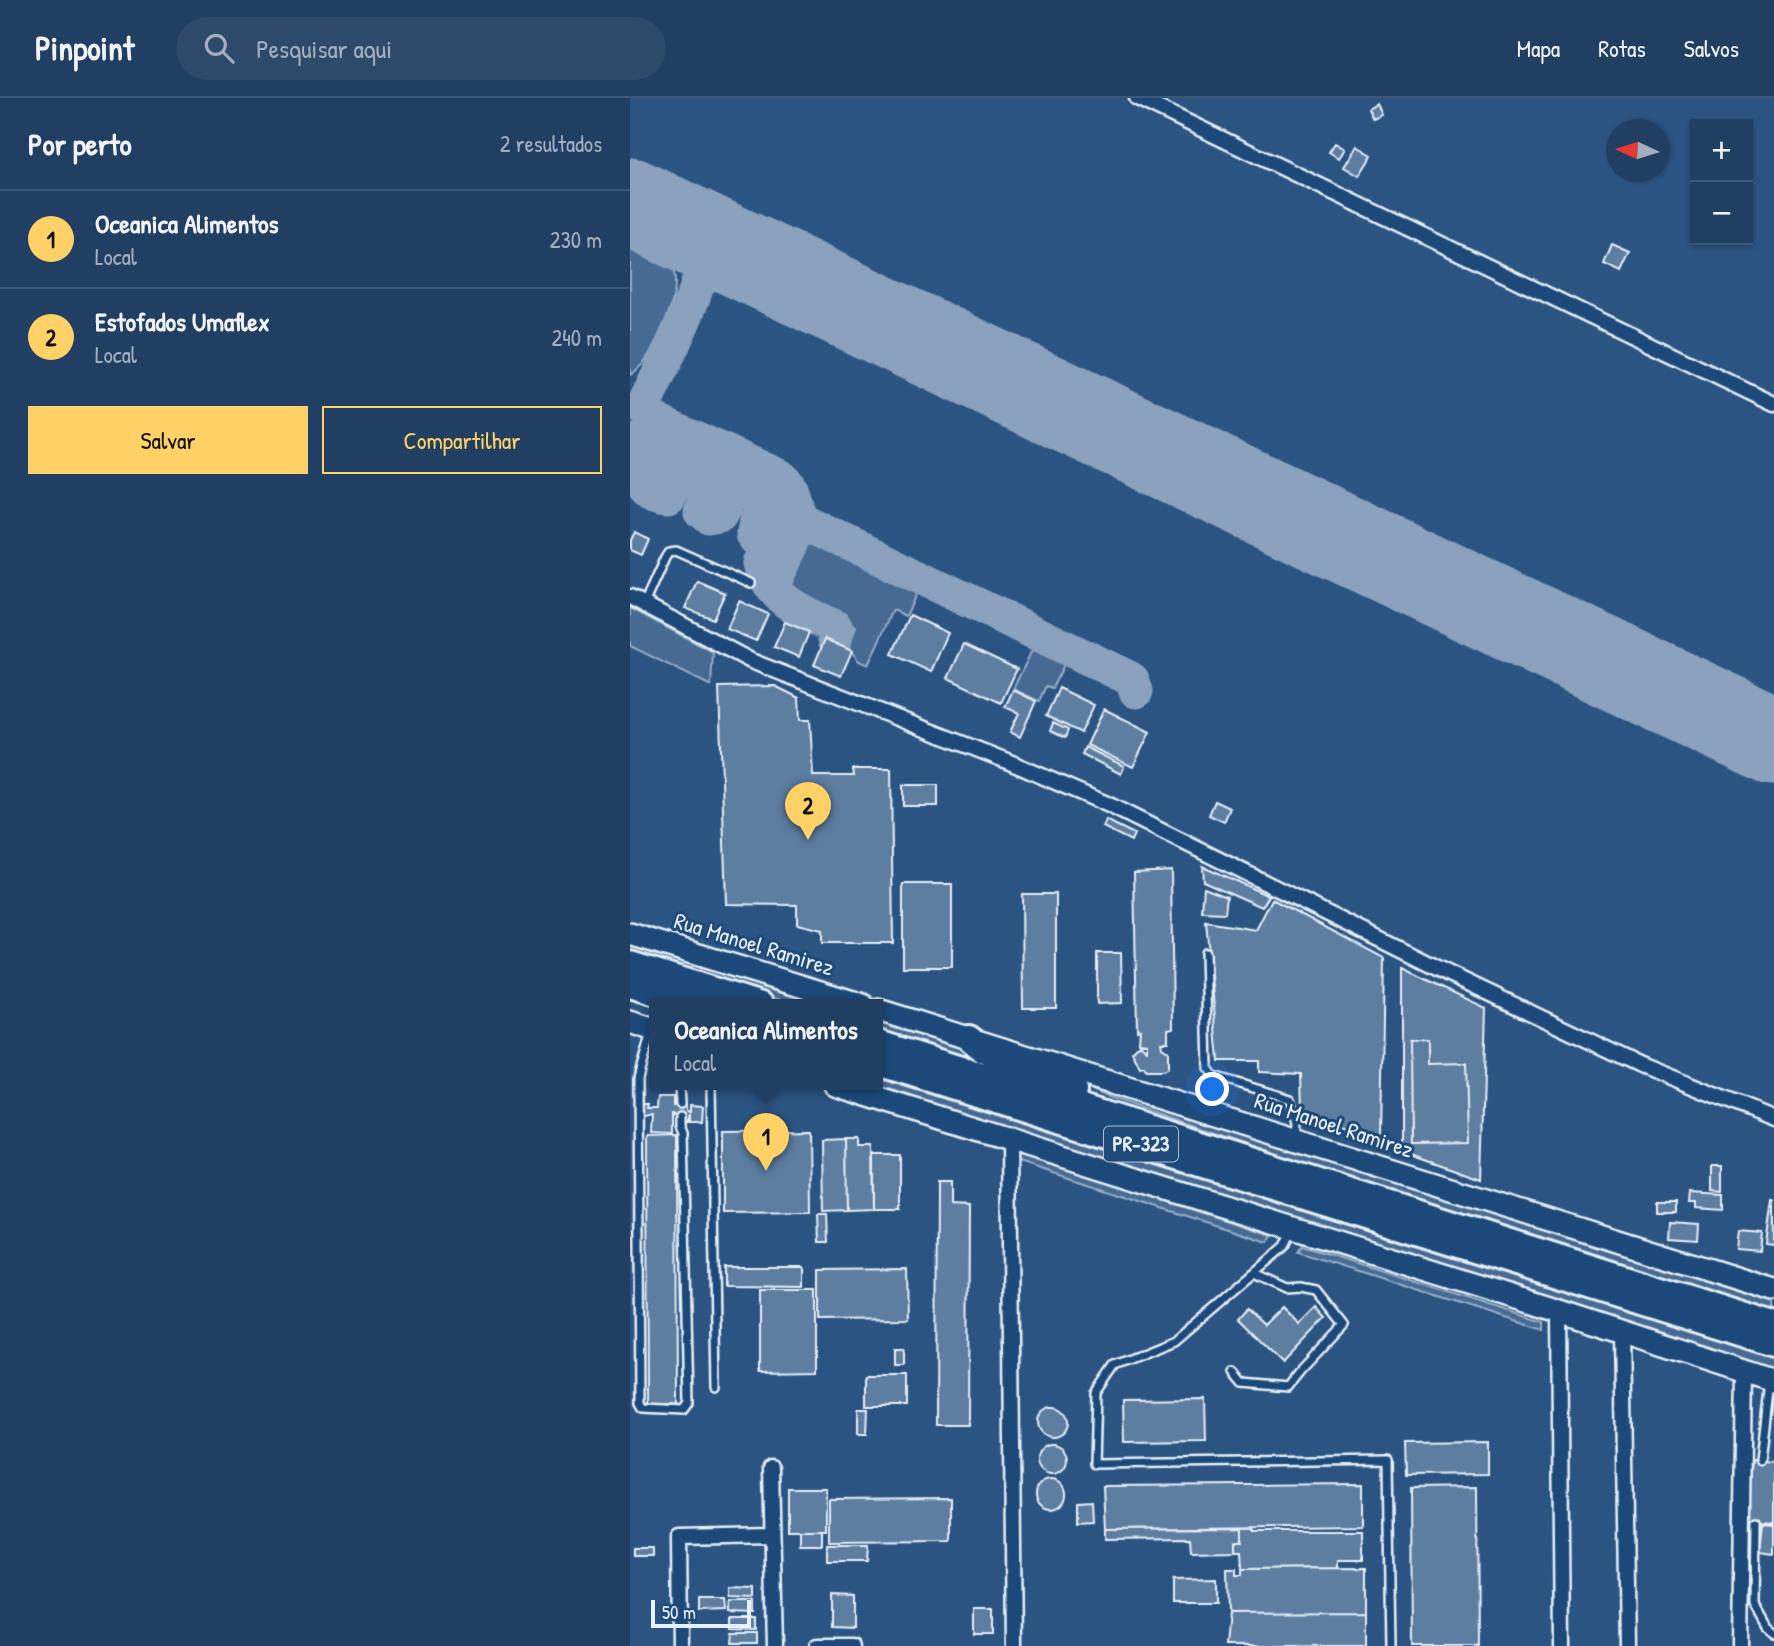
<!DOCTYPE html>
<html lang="pt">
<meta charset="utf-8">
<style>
:root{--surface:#203f62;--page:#2d4a6b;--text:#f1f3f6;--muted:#a2afbe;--line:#3d5877;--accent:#ffd166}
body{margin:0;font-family:"Patrick Hand",sans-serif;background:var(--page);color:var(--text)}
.controls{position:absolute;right:21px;top:21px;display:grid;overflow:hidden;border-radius:0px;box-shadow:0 2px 5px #0004}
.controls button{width:63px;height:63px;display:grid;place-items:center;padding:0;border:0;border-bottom:2px solid var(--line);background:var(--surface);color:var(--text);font:35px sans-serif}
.compass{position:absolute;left:976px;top:21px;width:63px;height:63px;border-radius:50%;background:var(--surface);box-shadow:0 2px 5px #0004;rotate:274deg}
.scale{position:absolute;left:21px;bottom:18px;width:100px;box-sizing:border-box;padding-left:7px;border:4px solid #e8f1f8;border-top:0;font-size:19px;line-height:24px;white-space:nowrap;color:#e8f1f8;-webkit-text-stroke:5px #1f4a7a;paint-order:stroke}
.you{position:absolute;left:583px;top:992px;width:24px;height:24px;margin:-18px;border:5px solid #fff;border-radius:50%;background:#1a73e8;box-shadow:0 0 0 10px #1a73e833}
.badge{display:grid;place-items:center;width:46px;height:46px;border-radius:50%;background:var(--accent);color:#111;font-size:23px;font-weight:700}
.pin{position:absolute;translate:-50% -58px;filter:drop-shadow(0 2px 4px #0008)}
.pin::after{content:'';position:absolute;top:37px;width:24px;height:21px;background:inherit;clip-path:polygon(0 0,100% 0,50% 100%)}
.popup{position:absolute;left:19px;top:901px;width:234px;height:91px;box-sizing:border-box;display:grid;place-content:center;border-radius:0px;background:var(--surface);filter:drop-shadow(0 2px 5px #0005);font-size:23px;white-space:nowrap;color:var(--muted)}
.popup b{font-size:26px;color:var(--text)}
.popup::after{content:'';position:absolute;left:50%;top:100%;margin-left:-14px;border:14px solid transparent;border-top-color:var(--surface)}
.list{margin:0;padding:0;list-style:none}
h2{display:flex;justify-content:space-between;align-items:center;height:91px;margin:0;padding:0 28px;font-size:30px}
h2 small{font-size:23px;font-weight:400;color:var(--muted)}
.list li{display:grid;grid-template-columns:46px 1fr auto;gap:21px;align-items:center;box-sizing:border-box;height:98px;padding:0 28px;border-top:2px solid var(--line)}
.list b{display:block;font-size:26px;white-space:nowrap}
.list p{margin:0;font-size:23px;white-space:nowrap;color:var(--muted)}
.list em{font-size:23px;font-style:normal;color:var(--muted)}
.actions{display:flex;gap:14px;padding:21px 28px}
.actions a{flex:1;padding:16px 0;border:2px solid var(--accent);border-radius:0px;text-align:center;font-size:24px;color:var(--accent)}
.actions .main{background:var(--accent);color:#111}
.icon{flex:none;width:38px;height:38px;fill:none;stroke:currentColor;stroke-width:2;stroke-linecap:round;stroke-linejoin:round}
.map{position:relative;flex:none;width:1144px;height:1548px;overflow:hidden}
header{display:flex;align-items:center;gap:42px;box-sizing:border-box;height:98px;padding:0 35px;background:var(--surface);border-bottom:2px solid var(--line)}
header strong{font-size:33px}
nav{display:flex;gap:38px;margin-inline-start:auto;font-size:24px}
.search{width:490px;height:63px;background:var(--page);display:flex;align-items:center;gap:18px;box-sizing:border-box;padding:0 24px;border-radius:38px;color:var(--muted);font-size:26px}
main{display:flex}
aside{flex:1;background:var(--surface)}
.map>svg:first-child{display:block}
</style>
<header>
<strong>Pinpoint</strong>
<div class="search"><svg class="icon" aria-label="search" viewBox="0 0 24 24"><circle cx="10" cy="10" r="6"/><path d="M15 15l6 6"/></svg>Pesquisar aqui</div>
<nav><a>Mapa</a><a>Rotas</a><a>Salvos</a></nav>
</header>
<main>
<aside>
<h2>Por perto<small>2 resultados</small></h2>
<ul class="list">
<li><span class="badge">1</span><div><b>Oceanica Alimentos</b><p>Local</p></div><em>230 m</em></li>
<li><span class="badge">2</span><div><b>Estofados Umaflex</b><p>Local</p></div><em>240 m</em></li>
</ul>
<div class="actions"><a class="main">Salvar</a><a>Compartilhar</a></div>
</aside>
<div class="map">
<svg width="1144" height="1548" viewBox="0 0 1144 1548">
<rect width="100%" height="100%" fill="#2b5482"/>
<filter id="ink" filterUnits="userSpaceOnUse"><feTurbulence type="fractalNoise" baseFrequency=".0143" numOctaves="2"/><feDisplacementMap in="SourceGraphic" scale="14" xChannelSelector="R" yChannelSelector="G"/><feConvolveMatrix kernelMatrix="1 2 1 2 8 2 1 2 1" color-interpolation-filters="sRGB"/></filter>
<g filter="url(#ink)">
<path fill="#476b93" stroke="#98aec6" stroke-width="2" d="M 0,137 C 54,158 53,184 31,233 C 22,251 17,266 0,277 Z
M 175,439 L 288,492 L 276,518 L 263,512 L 238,567 L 229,563 L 218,549 L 226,529 L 175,506 L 154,494 L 155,480 Z
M 0,510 L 83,554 L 81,588 L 0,548 Z
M 404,548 L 436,563 L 422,590 L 416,588 L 409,603 L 383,591 Z
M 0,843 L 208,907 L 167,907 L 149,901 L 0,854 Z
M 248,920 L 313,941 L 397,980 L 396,983 L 248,932 Z
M 425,976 L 1144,1201 L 1144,1213 L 651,1058 L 478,999 Z
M 248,980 L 1144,1260 L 1144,1274 L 232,987 L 248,987 Z
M 385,1055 L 642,1137 L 638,1144 L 383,1062 Z
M 672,1148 L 914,1224 L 914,1232 L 668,1154 Z"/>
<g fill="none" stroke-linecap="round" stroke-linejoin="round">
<path stroke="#8aa2bd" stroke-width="35" d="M 0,106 L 2,105
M 46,126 C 60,137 69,149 71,167 C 73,189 27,280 15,305 L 16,313 L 21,320 L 151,379 C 160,386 161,393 164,403 C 175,434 159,453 146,482
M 68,185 C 85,166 99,161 124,163
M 0,343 L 136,405 L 497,579 L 502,582 L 506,593
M 16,356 C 15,377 5,395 39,398 L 54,368 L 64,365 L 71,353
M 95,400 L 95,408 L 90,418 L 79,420 L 71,413 L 89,373 L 99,362
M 134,418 L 126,424 L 124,436 L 131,444 L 140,445
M 131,465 C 141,503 172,514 205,529 L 207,533 L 205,541"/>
<path stroke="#8aa2bd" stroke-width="89" d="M 0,104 L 1144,643"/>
</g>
<path fill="#5d7da1" stroke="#e8f1f8" stroke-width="2" d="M 747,6 L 752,17 L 743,21 L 738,11 Z
M 705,45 L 715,51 L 709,60 L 699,54 Z
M 727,48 L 742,57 L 729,78 L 714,69 Z
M 982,147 L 1000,155 L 991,174 L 974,166 Z
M 4,434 L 18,441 L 11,457 L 0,452 L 0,442 Z
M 67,483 L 95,495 L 83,521 L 55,510 Z
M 109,503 L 138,516 L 126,543 L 97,531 Z
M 280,517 L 318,535 L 301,574 L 262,556 Z
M 155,524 L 179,534 L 169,559 L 144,549 Z
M 195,541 L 222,553 L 211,578 L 184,567 Z
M 334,546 L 387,571 L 371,605 L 318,580 Z
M 145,588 L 169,600 L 170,622 L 180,622 L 183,678 L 224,678 L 223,671 L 261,671 L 263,845 L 192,845 L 192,832 L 167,826 L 167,807 L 96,806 L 89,589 Z
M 429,590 L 464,607 L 451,635 L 416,618 Z
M 383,592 L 406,603 L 390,639 L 380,634 L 389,615 L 375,609 Z
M 474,611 L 520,634 L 503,669 L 457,647 Z
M 423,625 L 438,632 L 435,640 L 420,633 Z
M 455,649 L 494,668 L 491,676 L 452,656 Z
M 273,687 L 308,687 L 308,708 L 273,708 Z
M 585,703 L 600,710 L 594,724 L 579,717 Z
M 476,722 L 504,736 L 501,743 L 473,729 Z
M 572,768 L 639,798 L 632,809 L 573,783 Z
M 541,772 L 543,930 L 538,931 L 538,944 L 531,944 L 532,949 L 538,953 L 538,970 L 533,973 L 516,973 L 514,969 L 510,970 L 502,954 L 510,946 L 517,952 L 517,945 L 509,944 L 510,931 L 507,932 L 504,774 Z
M 273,786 L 322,786 L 322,869 L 273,869 Z
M 574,789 L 597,798 L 595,815 L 572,814 Z
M 392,796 L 426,796 L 426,910 L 393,910 Z
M 642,801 L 754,860 L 751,1038 L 672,1014 L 671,976 L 629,974 L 629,963 L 589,963 L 576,824 L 626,832 Z
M 467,855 L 491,855 L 492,905 L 467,906 Z
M 772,870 L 856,910 L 851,1081 L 772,1053 Z
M 780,941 L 798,941 L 798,966 L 836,965 L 838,1045 L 781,1046 Z
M 28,999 L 43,999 L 43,1008 L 54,1006 L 57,1013 L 60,1014 L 60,1007 L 73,1008 L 72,1024 L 59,1024 L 59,1016 L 57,1024 L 53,1024 L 53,1019 L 42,1016 L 42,1036 L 21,1035 L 22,1016 L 11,1019 L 11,1006 L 18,1006 L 17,1010 L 27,1010 Z
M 179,1032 L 180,1114 L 93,1115 L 93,1033 Z
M 47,1037 L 48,1306 L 18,1307 L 17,1038 Z
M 216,1041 L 217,1112 L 193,1113 L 192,1042 Z
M 216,1041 L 229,1041 L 229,1049 L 243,1049 L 244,1111 L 217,1112 Z
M 244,1057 L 270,1057 L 270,1111 L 244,1111 Z
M 1082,1068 L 1092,1068 L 1092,1094 L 1082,1093 Z
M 307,1084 L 320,1084 L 320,1108 L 339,1109 L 338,1327 L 306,1327 Z
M 1060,1095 L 1093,1097 L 1093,1112 L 1066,1110 L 1066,1105 L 1059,1105 Z
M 1142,1102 L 1144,1102 L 1144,1147 L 1136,1146 Z
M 1027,1104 L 1046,1104 L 1046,1114 L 1027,1114 Z
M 188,1116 L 197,1116 L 198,1144 L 189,1144 Z
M 1040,1124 L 1069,1126 L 1068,1142 L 1039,1140 Z
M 1108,1133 L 1132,1135 L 1130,1153 L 1106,1151 Z
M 94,1169 L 174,1169 L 174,1189 L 94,1188 Z
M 277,1171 L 278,1221 L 190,1222 L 190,1172 Z
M 130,1192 L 187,1192 L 187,1272 L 130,1273 Z
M 652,1209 L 669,1226 L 686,1209 L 696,1220 L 653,1265 L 608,1221 L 617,1211 L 634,1227 Z
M 265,1250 L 274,1250 L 274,1267 L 265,1267 Z
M 236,1277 L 277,1277 L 277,1308 L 236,1308 Z
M 575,1301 L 576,1343 L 494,1344 L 493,1302 Z
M408 1324a15 15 0 1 1 30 0a15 15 0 1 1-30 0Z
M 228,1311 L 238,1311 L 237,1336 L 228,1336 Z
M 858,1344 L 858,1376 L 776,1377 L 775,1345 Z
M407 1361a15 15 0 1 1 30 0a15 15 0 1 1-30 0Z
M 1122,1362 L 1144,1364 L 1144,1424 L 1116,1422 Z
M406 1396a15 15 0 1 1 30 0a15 15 0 1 1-30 0Z
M 733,1386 L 733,1428 L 475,1431 L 473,1388 Z
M 847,1389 L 848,1548 L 782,1548 L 781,1390 Z
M 158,1390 L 196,1390 L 196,1432 L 158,1432 Z
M 321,1400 L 321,1443 L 199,1444 L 199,1401 Z
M 462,1403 L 463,1423 L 448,1424 L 448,1404 Z
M 1133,1425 L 1144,1426 L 1144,1456 L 1130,1454 Z
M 612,1430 L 612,1443 L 605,1443 L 605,1453 L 561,1454 L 560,1440 L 475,1441 L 475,1431 Z
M 612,1430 L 624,1430 L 624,1433 L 733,1433 L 733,1462 L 708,1462 L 708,1470 L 612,1471 L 611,1453 L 605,1453 L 605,1443 L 612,1443 Z
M 170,1432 L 192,1432 L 192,1447 L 170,1447 Z
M 197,1447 L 238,1447 L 237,1463 L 197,1463 Z
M 3,1450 L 23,1450 L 23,1458 L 3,1458 Z
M 736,1470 L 736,1514 L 598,1515 L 597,1471 L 606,1471 L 606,1477 L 612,1477 L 612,1471 Z
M 586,1481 L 586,1505 L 543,1505 L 543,1482 Z
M 100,1490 L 126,1491 L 126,1501 L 100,1500 Z
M 202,1497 L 223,1498 L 223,1530 L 202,1529 Z
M 69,1502 L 95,1502 L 96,1513 L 69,1514 Z
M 100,1504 L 125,1504 L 125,1516 L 100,1515 Z
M 344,1511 L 363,1511 L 363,1536 L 344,1536 Z
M 736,1514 L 736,1548 L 595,1548 L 598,1515 Z
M 102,1521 L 126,1521 L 126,1532 L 102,1531 Z
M 103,1535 L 127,1535 L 127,1545 L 102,1545 Z"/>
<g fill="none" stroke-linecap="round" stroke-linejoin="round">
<g stroke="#e8f1f8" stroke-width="12">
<path id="lane" d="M 14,506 L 35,459 L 39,453 L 46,452 L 121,485
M 575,855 L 578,970 L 584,978 L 660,1001 L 667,1025 L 666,1042
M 20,935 C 18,951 11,965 8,981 L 10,1305 L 13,1310 L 54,1312 L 59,1305 L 53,1035 L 50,1028 L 50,1019
M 49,987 L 50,1006
M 81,987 L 86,1289
M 663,1131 L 655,1148 L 544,1243 L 485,1267 L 466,1295 L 464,1366 L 758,1362 L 761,1548
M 605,1274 L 614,1285 L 658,1289 L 670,1274 L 714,1227 L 686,1192 L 671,1189 L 657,1190 L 624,1175
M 1130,1362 L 1139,1283
M 1126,1423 L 1125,1507 L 1138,1530 L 1144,1535"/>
</g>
<g stroke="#e8f1f8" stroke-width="19">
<path id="street" d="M 507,0 L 1144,306
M 0,499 L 121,563 L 377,663 L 479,707 L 807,870 L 1010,967 L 1144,1021
M 379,1042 L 384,1548
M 929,1213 L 932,1548
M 992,1234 L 997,1548
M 141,1370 L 145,1548
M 50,1548 L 49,1439 L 142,1437
M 187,1548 L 222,1548
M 1110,1548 L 1114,1275"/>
</g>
<g stroke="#e8f1f8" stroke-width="26">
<path id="primary" d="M 0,836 L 233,907
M 248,912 L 1144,1192
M 0,924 L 24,932
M 205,987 L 929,1213 L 1144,1283"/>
</g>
<g stroke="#e8f1f8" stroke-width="30">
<path id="highway" d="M 0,866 L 131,907
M 0,887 L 66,907
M 339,940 L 353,952 L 444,993
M 248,945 L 1144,1227
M 248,965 L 1144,1246"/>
</g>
<use href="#lane" stroke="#1f4a7a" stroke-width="7"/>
<use href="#street" stroke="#1f4a7a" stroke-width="14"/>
<use href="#primary" stroke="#1f4a7a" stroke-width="21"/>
<use href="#highway" stroke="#1f4a7a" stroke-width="24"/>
</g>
</g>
<g text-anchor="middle" stroke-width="6" stroke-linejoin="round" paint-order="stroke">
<rect fill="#1f4a7a" stroke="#acbfd2" stroke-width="2" x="474" y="1028.5" width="74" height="35" rx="5"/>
<g font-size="21" font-weight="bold" fill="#e8f1f8">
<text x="511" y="1053">PR-323</text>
</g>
<g font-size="23" fill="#e8f1f8" stroke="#1f4a7a">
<text transform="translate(124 846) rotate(17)" y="8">Rua Manoel Ramirez</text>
<text transform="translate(704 1027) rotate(18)" y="8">Rua Manoel Ramirez</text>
</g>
</g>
</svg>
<div class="controls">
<button>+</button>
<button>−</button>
</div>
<svg class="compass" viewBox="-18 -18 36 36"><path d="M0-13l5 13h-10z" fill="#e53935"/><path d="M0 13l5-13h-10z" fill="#a2afbe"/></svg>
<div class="scale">50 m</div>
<div class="you"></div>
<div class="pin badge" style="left:136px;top:1073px">1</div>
<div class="popup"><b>Oceanica Alimentos</b>Local</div>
<div class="pin badge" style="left:178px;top:742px">2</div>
</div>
</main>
